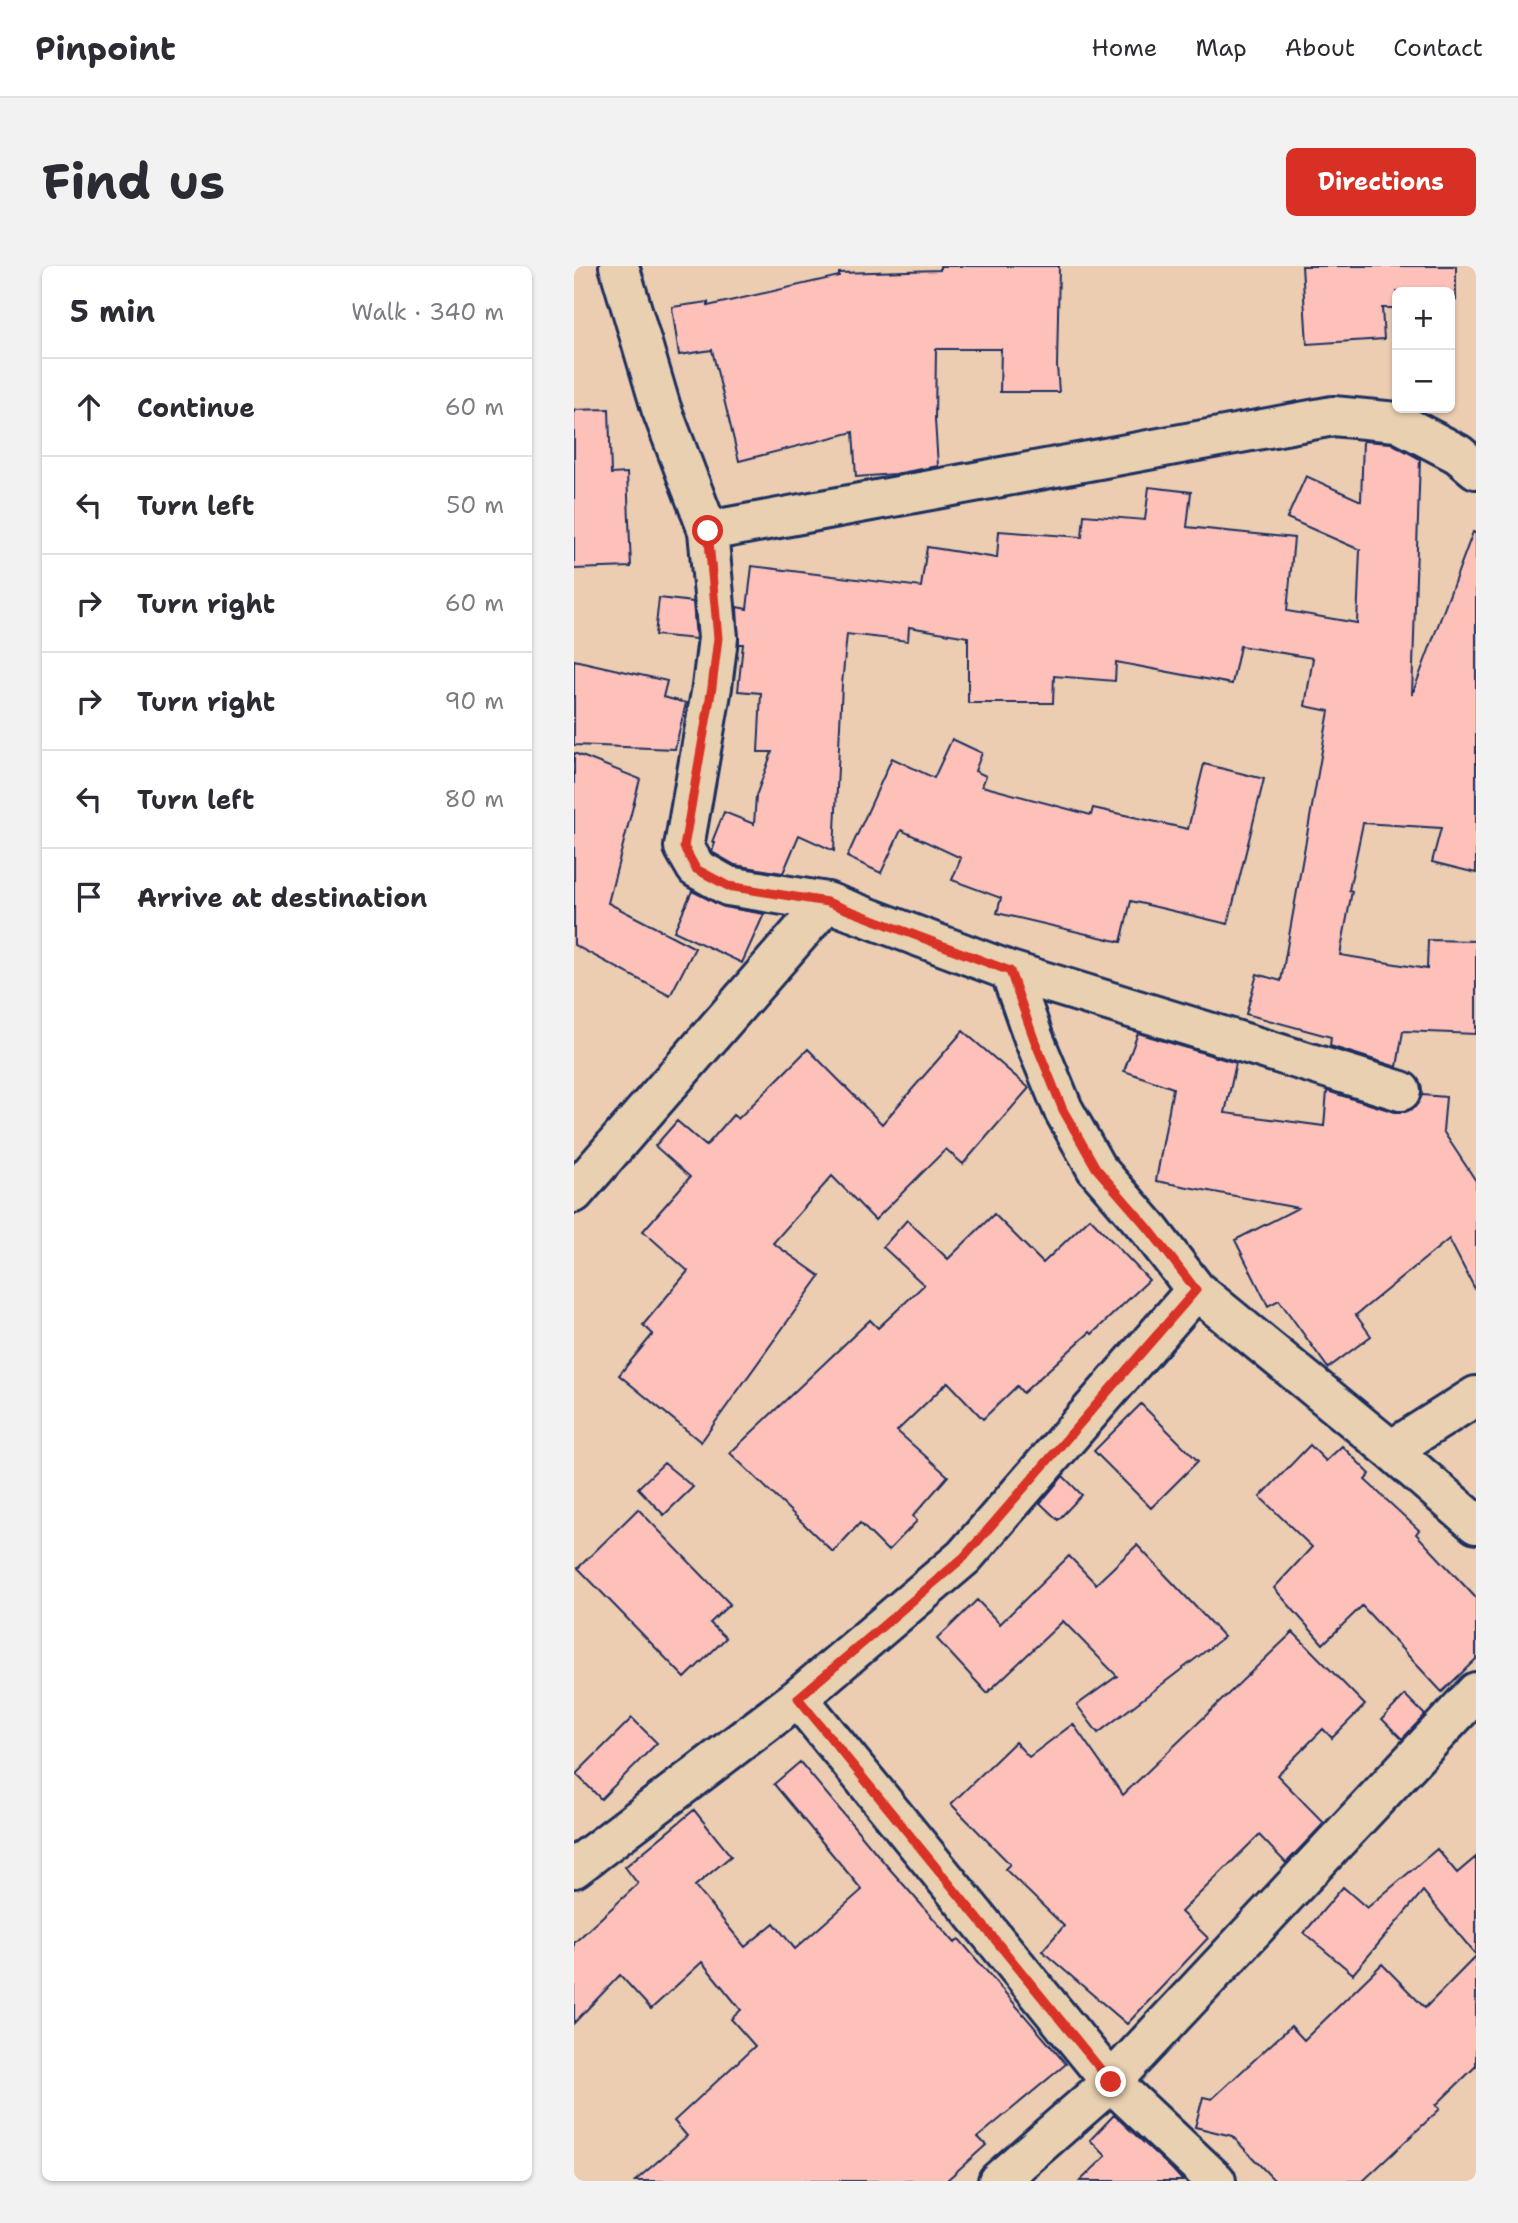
<!DOCTYPE html>
<meta charset="utf-8">
<style>
:root{--surface:#fff;--page:#f2f2f3;--text:#2b2b33;--muted:#7c7c81;--line:#e1e1e2;--accent:#d93025}
body{margin:0;font-family:"Shantell Sans",sans-serif;background:var(--page);color:var(--text)}
.controls{position:absolute;right:21px;top:21px;display:grid;overflow:hidden;border-radius:10px;box-shadow:0 2px 5px #0004}
.controls button{width:63px;height:63px;display:grid;place-items:center;padding:0;border:0;border-bottom:2px solid var(--line);background:var(--surface);color:var(--text);font:35px sans-serif}
.stop{position:absolute;width:21px;height:21px;margin:-16px;border:5px solid #d93025;border-radius:50%;background:#fff}
.stop.end{background:#d93025;border-color:#fff;box-shadow:0 2px 7px #0008}
.list{margin:0;padding:0;list-style:none}
h2{display:flex;justify-content:space-between;align-items:center;height:91px;margin:0;padding:0 28px;font-size:30px}
h2 small{font-size:23px;font-weight:400;color:var(--muted)}
.list li{display:grid;grid-template-columns:46px 1fr auto;gap:21px;align-items:center;box-sizing:border-box;height:98px;padding:0 28px;border-top:2px solid var(--line)}
.list b{display:block;font-size:26px;white-space:nowrap}
.list em{font-size:23px;font-style:normal;color:var(--muted)}
.icon{flex:none;width:38px;height:38px;fill:none;stroke:currentColor;stroke-width:2;stroke-linecap:round;stroke-linejoin:round}
.map{position:relative;flex:none;width:902px;height:1915px;overflow:hidden;border-radius:10px}
header{display:flex;align-items:center;gap:42px;box-sizing:border-box;height:98px;padding:0 35px;background:var(--surface);border-bottom:2px solid var(--line)}
header strong{font-size:33px}
nav{display:flex;gap:38px;margin-inline-start:auto;font-size:24px}
.intro{display:flex;align-items:center;justify-content:space-between;box-sizing:border-box;height:168px;padding:0 42px}
h1{margin:0;font-size:49px}
.button{padding:18px 32px;border-radius:10px;background:var(--accent);color:#fff;font-size:24px;font-weight:700}
main{display:flex;gap:42px;padding:0 42px}
aside{flex:1;background:var(--surface);border-radius:10px;box-shadow:0 2px 5px #0004}
.map>svg:first-child{display:block}
</style>
<header>
<strong>Pinpoint</strong>
<nav><a>Home</a><a>Map</a><a>About</a><a>Contact</a></nav>
</header>
<div class="intro"><h1>Find us</h1><a class="button">Directions</a></div>
<main>
<aside>
<h2>5 min<small>Walk · 340 m</small></h2>
<ul class="list">
<li><svg class="icon" aria-label="ahead" viewBox="0 0 24 24"><path d="M12 20V5M6 11l6-6 6 6"/></svg><div><b>Continue</b></div><em>60 m</em></li>
<li><svg class="icon" aria-label="left" viewBox="0 0 24 24"><path d="M17 20v-9H6M10 6l-5 5 5 5"/></svg><div><b>Turn left</b></div><em>50 m</em></li>
<li><svg class="icon" aria-label="right" viewBox="0 0 24 24"><path d="M7 20v-9h11M14 6l5 5-5 5"/></svg><div><b>Turn right</b></div><em>60 m</em></li>
<li><svg class="icon" aria-label="right" viewBox="0 0 24 24"><path d="M7 20v-9h11M14 6l5 5-5 5"/></svg><div><b>Turn right</b></div><em>90 m</em></li>
<li><svg class="icon" aria-label="left" viewBox="0 0 24 24"><path d="M17 20v-9H6M10 6l-5 5 5 5"/></svg><div><b>Turn left</b></div><em>80 m</em></li>
<li><svg class="icon" aria-label="arrive" viewBox="0 0 24 24"><path d="M6 21V4h12l-3 4 3 4H6"/></svg><div><b>Arrive at destination</b></div></li>
</ul>
</aside>
<div class="map">
<svg width="902" height="1915" viewBox="0 0 902 1915">
<rect width="100%" height="100%" fill="#eccdb2"/>
<filter id="ink" filterUnits="userSpaceOnUse"><feTurbulence type="fractalNoise" baseFrequency=".0143" numOctaves="2"/><feDisplacementMap in="SourceGraphic" scale="14" xChannelSelector="R" yChannelSelector="G"/><feConvolveMatrix kernelMatrix="1 2 1 2 8 2 1 2 1" color-interpolation-filters="sRGB"/></filter>
<g filter="url(#ink)">
<path fill="#fdc1ba" stroke="#1b2f5e" stroke-width="2" d="M 366,0 L 485,0 L 483,100 L 485,126 L 426,126 L 427,83 L 362,83 L 361,154 L 364,200 L 321,208 L 282,211 L 279,166 L 165,195 L 138,84 L 105,89 L 98,41 L 134,36 L 134,40 L 265,10 L 265,7 L 366,4 Z
M 728,0 L 882,0 L 882,34 L 876,34 L 876,26 L 823,26 L 823,42 L 808,42 L 810,73 L 733,78 Z
M 35,143 L 37,208 L 53,207 L 57,301 L 0,303 L 0,144 Z
M 789,175 L 817,177 L 846,193 L 838,429 L 899,266 L 902,267 L 902,607 L 858,596 L 867,562 L 789,557 L 775,624 L 778,625 L 766,689 L 853,703 L 854,674 L 902,675 L 902,768 L 829,765 L 823,801 L 756,780 L 757,771 L 672,748 L 683,708 L 707,715 L 755,445 L 731,440 L 739,392 L 666,380 L 658,418 L 542,396 L 541,415 L 480,410 L 479,437 L 394,437 L 394,371 L 335,361 L 334,375 L 273,368 L 268,418 L 260,585 L 225,569 L 209,607 L 161,599 L 138,586 L 141,577 L 138,576 L 150,546 L 180,558 L 182,530 L 198,486 L 184,486 L 187,427 L 164,425 L 169,378 L 165,378 L 163,341 L 173,343 L 178,300 L 347,321 L 353,281 L 423,292 L 425,265 L 508,271 L 510,249 L 571,254 L 575,221 L 617,226 L 613,261 L 720,272 L 713,345 L 783,357 L 786,284 L 713,252 L 732,210 L 787,235 Z
M 85,332 L 119,336 L 122,373 L 81,369 Z
M 0,394 L 93,415 L 89,431 L 112,437 L 101,483 L 0,479 Z
M 378,473 L 408,487 L 401,505 L 412,510 L 408,520 L 517,549 L 519,542 L 614,563 L 630,498 L 690,513 L 654,658 L 557,635 L 547,676 L 423,647 L 427,632 L 378,614 L 387,592 L 327,564 L 307,607 L 273,591 L 318,492 L 360,512 Z
M 0,487 L 66,513 L 34,637 L 121,682 L 96,730 L 0,679 Z
M 118,625 L 150,641 L 190,648 L 168,697 L 100,665 Z
M 389,765 L 455,822 L 389,898 L 372,883 L 301,954 L 258,910 L 199,977 L 246,1010 L 127,1176 L 45,1109 L 79,1068 L 69,1059 L 114,1005 L 69,965 L 116,911 L 81,880 L 103,855 L 132,880 L 159,849 L 164,853 L 234,783 L 308,858 Z
M 564,767 L 662,797 L 651,847 L 750,860 L 753,825 L 821,846 L 831,846 L 841,841 L 848,829 L 872,831 L 869,865 L 902,915 L 902,1025 L 875,973 L 782,1049 L 797,1070 L 754,1102 L 705,1034 L 694,1040 L 661,974 L 724,942 L 582,915 L 599,822 L 550,805 Z
M 420,948 L 469,997 L 516,952 L 575,1014 L 518,1068 L 516,1066 L 449,1127 L 443,1120 L 409,1153 L 374,1116 L 323,1165 L 374,1210 L 339,1250 L 343,1255 L 314,1285 L 286,1257 L 259,1286 L 156,1187 L 296,1054 L 304,1062 L 350,1019 L 309,981 L 333,954 L 374,993 Z
M 567,1138 L 624,1195 L 577,1242 L 520,1185 Z
M 736,1179 L 752,1195 L 768,1180 L 796,1208 L 791,1214 L 845,1264 L 842,1268 L 902,1332 L 902,1393 L 868,1426 L 788,1340 L 749,1378 L 700,1322 L 738,1281 L 686,1231 Z
M 90,1197 L 119,1221 L 90,1249 L 64,1222 Z
M 489,1210 L 508,1229 L 484,1254 L 466,1237 Z
M 64,1243 L 156,1338 L 136,1357 L 152,1372 L 111,1412 L 4,1302 Z
M 563,1279 L 650,1371 L 524,1467 L 503,1439 L 543,1410 L 489,1355 L 413,1427 L 363,1373 L 403,1334 L 426,1358 L 495,1290 L 522,1318 Z
M 719,1366 L 791,1439 L 758,1472 L 749,1463 L 703,1509 L 750,1557 L 712,1597 L 685,1569 L 607,1646 L 634,1672 L 553,1758 L 468,1685 L 490,1660 L 431,1603 L 436,1598 L 377,1538 L 441,1476 L 455,1491 L 499,1458 L 549,1529 Z
M 831,1429 L 851,1449 L 828,1473 L 808,1453 Z
M 58,1452 L 83,1477 L 27,1533 L 2,1508 Z
M 226,1496 L 314,1601 L 381,1677 L 385,1673 L 492,1798 L 404,1871 L 412,1879 L 372,1915 L 61,1915 L 113,1870 L 100,1855 L 181,1780 L 157,1753 L 167,1744 L 128,1696 L 77,1743 L 46,1709 L 0,1757 L 0,1677 L 64,1618 L 51,1601 L 120,1544 L 157,1590 L 121,1620 L 171,1681 L 200,1657 L 221,1683 L 288,1624 L 200,1518 Z
M 863,1583 L 883,1607 L 902,1591 L 902,1689 L 849,1625 L 779,1708 L 730,1667 L 769,1621 L 793,1642 Z
M 902,1690 L 902,1800 L 862,1839 L 866,1843 L 789,1915 L 701,1915 L 658,1870 L 621,1861 L 629,1831 L 638,1833 L 717,1760 L 730,1774 L 808,1698 L 851,1742 Z
M 540,1849 L 597,1902 L 609,1915 L 506,1915 L 532,1890 L 516,1874 Z"/>
<g fill="none" stroke-linecap="round" stroke-linejoin="round">
<g stroke="#1b2f5e" stroke-width="44">
<path id="minor" d="M 45,0 L 87,142 L 134,265 L 144,372 L 138,421 L 110,581 L 122,602 L 154,620 L 253,636 L 436,705 L 460,773 L 489,843 L 522,902 L 575,963 L 622,1024 L 817,1184 L 902,1258
M 134,265 L 759,150 L 823,156 L 884,188 L 902,203
M 436,705 L 827,825
M 0,927 L 253,636
M 817,1184 L 902,1130
M 224,1432 L 537,1816 L 642,1915
M 0,1602 L 224,1432 L 390,1291 L 622,1024
M 424,1915 L 537,1816 L 902,1426"/>
</g>
<use href="#minor" stroke="#e8d0b0" stroke-width="38"/>
</g>
</g>
<g fill="none" stroke-linecap="round" stroke-linejoin="round" filter="url(#ink)">
<path stroke="#d93025" stroke-width="9" d="M 134,265 L 144,372 L 138,421 L 110,581 L 122,603 L 154,620 L 253,636 L 436,705 L 460,773 L 489,844 L 522,902 L 575,963 L 622,1024 L 390,1291 L 224,1432 L 537,1816"/>
</g>
</svg>
<div class="controls">
<button>+</button>
<button>−</button>
</div>
<div class="stop" style="left:134px;top:265px"></div>
<div class="stop end" style="left:537px;top:1816px"></div>
</div>
</main>
